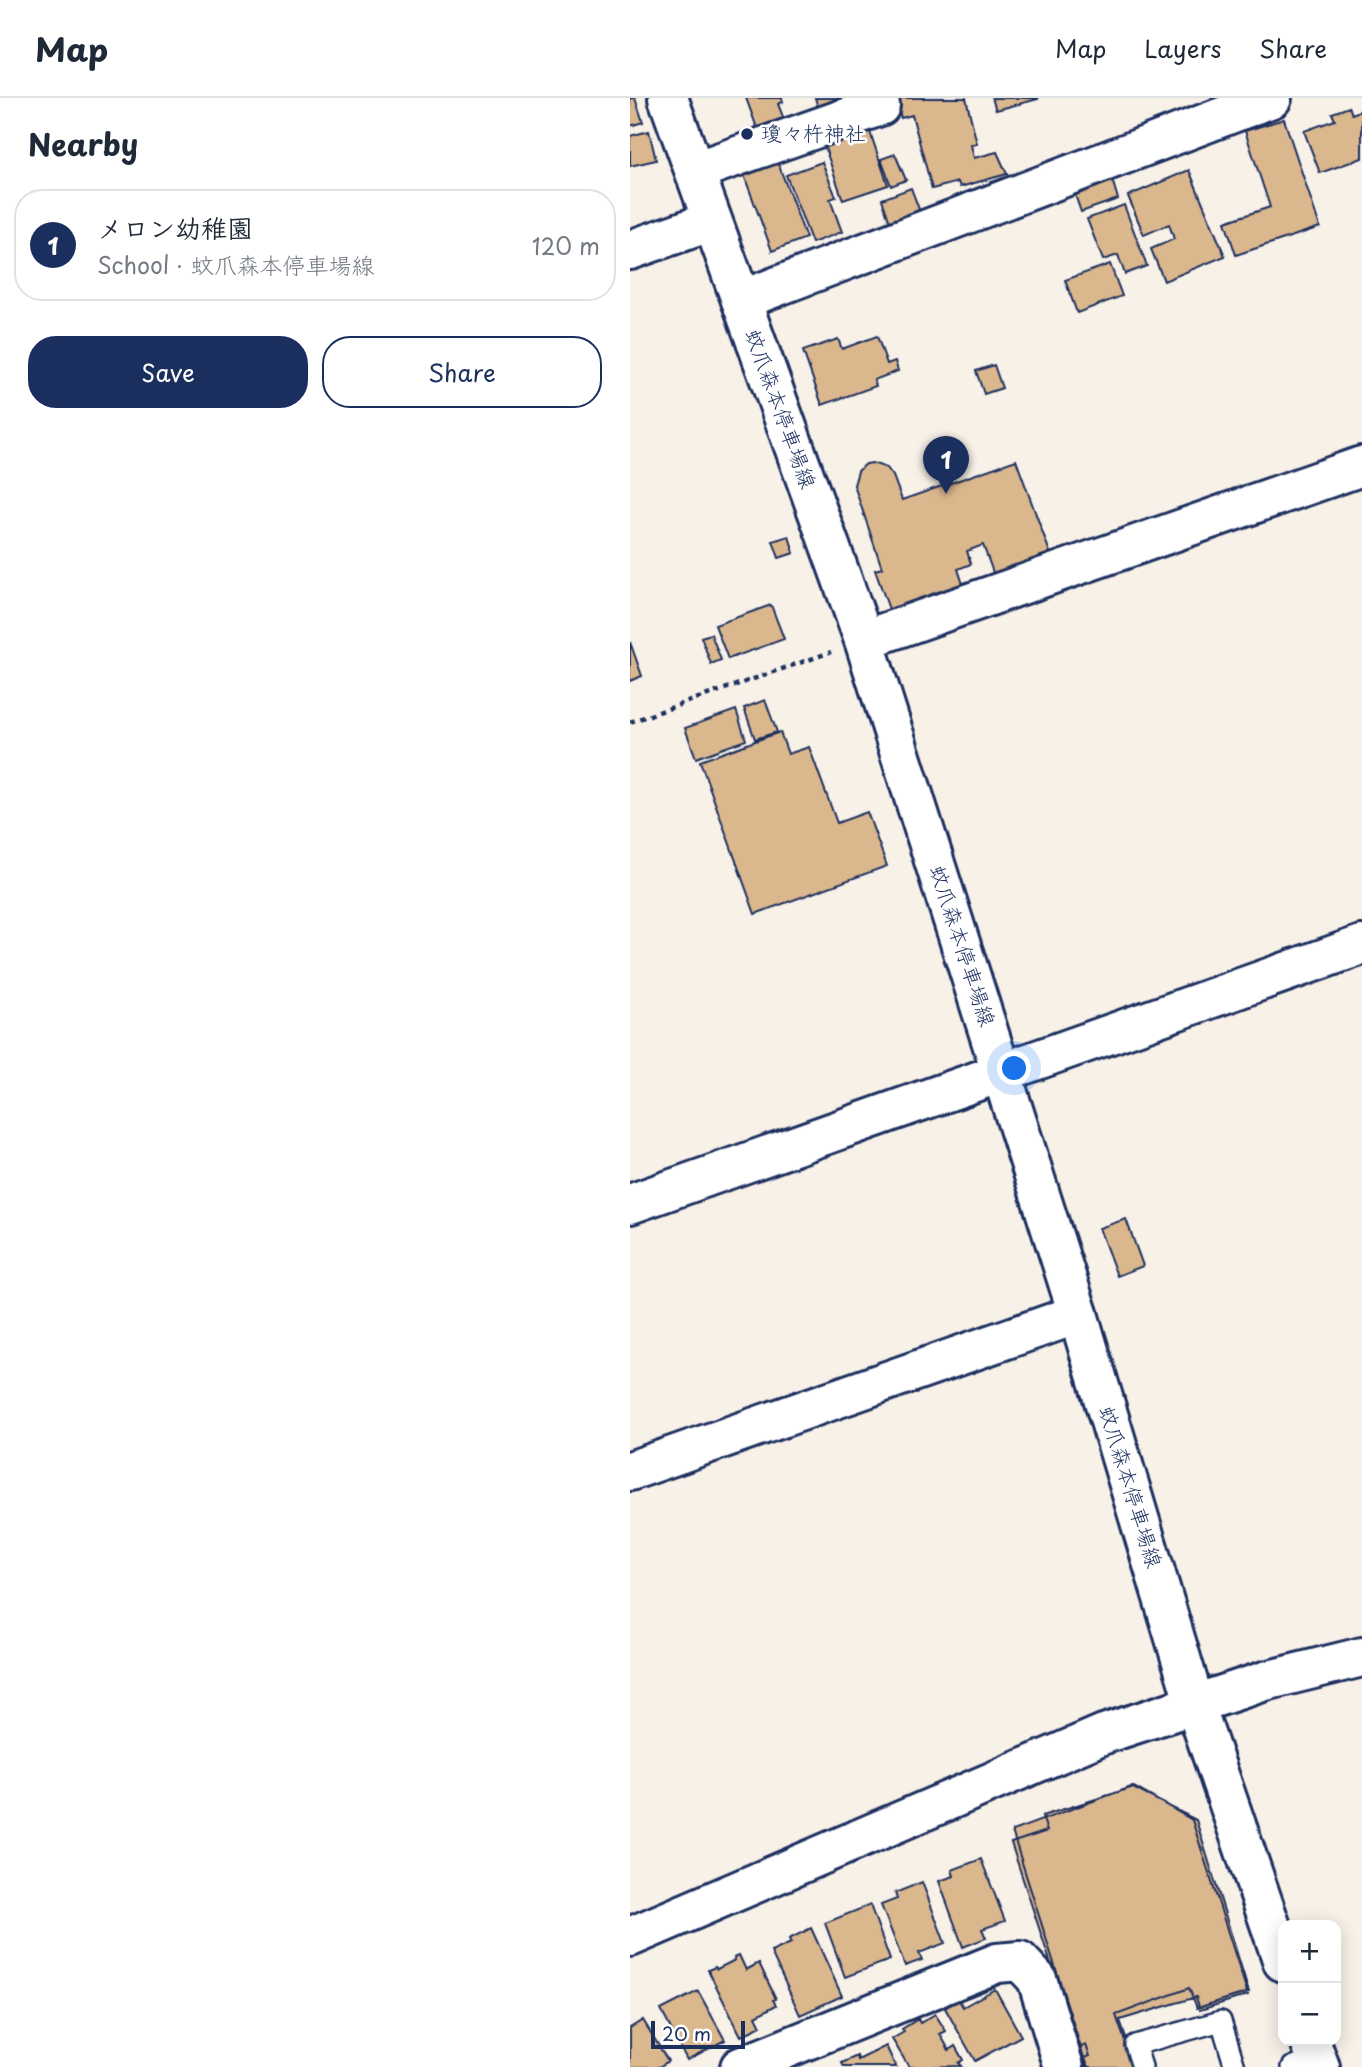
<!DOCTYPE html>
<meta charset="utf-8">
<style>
:root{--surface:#fff;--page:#f6f6f7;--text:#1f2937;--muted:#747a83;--line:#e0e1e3;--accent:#1b2f5e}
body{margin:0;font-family:"Playpen Sans","Klee One",sans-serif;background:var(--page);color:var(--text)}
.controls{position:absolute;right:21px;bottom:21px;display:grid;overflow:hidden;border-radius:14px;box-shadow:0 4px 18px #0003}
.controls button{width:63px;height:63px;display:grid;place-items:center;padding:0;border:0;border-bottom:2px solid var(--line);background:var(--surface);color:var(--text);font:35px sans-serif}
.scale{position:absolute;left:21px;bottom:18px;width:94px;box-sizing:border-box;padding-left:7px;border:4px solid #1b2f5e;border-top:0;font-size:19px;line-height:24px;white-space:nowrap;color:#1b2f5e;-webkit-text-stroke:5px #fff;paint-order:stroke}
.you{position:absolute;left:385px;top:971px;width:24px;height:24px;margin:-18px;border:5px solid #fff;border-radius:50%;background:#1a73e8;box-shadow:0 0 0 10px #1a73e833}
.badge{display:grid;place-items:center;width:46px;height:46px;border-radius:50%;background:var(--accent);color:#fff;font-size:23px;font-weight:700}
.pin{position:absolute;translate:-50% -58px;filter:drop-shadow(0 2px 4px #0008)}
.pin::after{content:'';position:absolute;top:37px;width:24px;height:21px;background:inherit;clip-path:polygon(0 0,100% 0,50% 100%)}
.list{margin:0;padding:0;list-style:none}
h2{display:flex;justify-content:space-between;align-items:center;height:91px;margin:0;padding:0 28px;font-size:30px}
h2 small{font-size:23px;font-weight:400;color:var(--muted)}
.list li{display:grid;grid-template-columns:46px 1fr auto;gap:21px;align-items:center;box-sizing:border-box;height:112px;margin:0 14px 14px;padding:0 14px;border:2px solid var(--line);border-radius:28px}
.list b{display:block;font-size:26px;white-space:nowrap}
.list p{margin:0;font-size:23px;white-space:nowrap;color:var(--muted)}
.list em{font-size:23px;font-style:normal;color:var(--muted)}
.actions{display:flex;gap:14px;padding:21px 28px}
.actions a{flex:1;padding:16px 0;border:2px solid var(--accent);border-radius:28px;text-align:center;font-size:24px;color:var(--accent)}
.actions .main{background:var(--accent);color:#fff}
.map{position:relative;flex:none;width:732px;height:1969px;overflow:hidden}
header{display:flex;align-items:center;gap:42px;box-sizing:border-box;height:98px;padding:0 35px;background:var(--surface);border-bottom:2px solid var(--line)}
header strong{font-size:33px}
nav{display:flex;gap:38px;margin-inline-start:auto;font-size:24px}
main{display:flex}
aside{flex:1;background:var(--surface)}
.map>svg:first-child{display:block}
</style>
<header>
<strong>Map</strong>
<nav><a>Map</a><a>Layers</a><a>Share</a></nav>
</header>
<main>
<aside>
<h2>Nearby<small></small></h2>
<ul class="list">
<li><span class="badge">1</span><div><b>メロン幼稚園</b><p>School · 蚊爪森本停車場線</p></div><em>120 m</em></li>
</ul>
<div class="actions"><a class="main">Save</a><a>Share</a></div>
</aside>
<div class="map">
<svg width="732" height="1969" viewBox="0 0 732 1969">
<rect width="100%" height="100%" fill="#f8f1e8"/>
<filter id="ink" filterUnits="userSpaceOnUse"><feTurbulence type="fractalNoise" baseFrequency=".0143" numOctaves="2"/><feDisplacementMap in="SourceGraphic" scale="14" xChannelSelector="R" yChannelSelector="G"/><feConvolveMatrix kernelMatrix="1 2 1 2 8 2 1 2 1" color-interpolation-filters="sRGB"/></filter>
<g filter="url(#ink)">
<path fill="#dbb78d" stroke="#1b2f5e" stroke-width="2" d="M 0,0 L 5,0 L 13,24 L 0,28 Z
M 116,0 L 152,0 L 153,4 L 148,6 L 157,29 L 130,38 Z
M 185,0 L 219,0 L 188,9 Z
M 265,0 L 336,0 L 347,46 L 341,47 L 344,60 L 367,54 L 377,76 L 330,89 L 328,84 L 302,91 L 282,17 L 271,20 Z
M 362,0 L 408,0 L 408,1 L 366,12 Z
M 719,9 L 722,16 L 732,12 L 732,60 L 690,75 L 674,33 L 705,22 L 702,15 Z
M 654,21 L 690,129 L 606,157 L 595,124 L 640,109 L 615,33 Z
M 238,28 L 258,87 L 213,102 L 191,38 Z
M 19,33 L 26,62 L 0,68 L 0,38 Z
M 265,56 L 276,82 L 261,88 L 251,61 Z
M 145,57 L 176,140 L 142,153 L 111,69 Z
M 192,64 L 206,99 L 200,101 L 212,134 L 182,145 L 156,77 Z
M 559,72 L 595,158 L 534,183 L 521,151 L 544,141 L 539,126 L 514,137 L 498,98 Z
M 481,78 L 488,101 L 451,114 L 443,91 Z
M 281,90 L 290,114 L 260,125 L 252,101 Z
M 494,107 L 517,168 L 495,176 L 488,157 L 473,162 L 457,121 Z
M 480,166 L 492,198 L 447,215 L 435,182 Z
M 247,238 L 257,266 L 265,263 L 268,273 L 244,282 L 246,288 L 192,307 L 173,253 L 208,241 L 212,251 Z
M 364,267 L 372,290 L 354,296 L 346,273 Z
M 386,362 L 422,460 L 365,480 L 353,447 L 337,453 L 341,466 L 328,471 L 335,492 L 261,517 L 245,472 L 252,470 L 224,387 L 228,373 L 236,366 L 242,365 L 257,370 L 263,378 L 272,402 Z
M 159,438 L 164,455 L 149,460 L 143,443 Z
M 141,507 L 154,541 L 98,561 L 85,527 Z
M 81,536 L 91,562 L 81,566 L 71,539 Z
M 0,544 L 12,578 L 0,583 Z
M 0,544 L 12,578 L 0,583 Z
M 135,602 L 147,634 L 125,641 L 114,610 Z
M 106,612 L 116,642 L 66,660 L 55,630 Z
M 150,634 L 158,656 L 179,649 L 207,725 L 237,714 L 257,768 L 125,816 L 70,663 Z
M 496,1121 L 513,1168 L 487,1178 L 469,1130 Z
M 501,1689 L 566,1722 L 619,1894 L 567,1910 L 559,1890 L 486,1917 L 504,1969 L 457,1969 L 382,1733 Z
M 504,1689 L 562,1722 L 618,1897 L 570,1912 L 566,1899 L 490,1922 L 506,1969 L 459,1969 L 455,1960 L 460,1958 L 456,1947 L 444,1952 L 440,1924 L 381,1745 L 417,1733 L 412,1718 Z
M 351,1761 L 375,1823 L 352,1831 L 356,1840 L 333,1849 L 309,1783 L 324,1778 L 322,1772 Z
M 292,1784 L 315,1845 L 289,1855 L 292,1862 L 275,1868 L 251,1807 L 267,1801 L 265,1795 Z
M 240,1807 L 260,1862 L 215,1879 L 195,1825 Z
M 181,1830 L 212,1898 L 170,1917 L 141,1854 L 161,1845 L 159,1841 Z
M 109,1857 L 116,1872 L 129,1865 L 146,1901 L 143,1902 L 146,1907 L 126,1918 L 131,1928 L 111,1938 L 78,1872 L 85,1869 L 87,1871 L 105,1862 L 104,1860 Z
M 365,1891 L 391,1938 L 345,1963 L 315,1910 L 329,1902 L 333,1909 Z
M 68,1893 L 95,1942 L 57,1962 L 31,1912 Z
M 305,1916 L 316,1933 L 310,1936 L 319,1952 L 325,1948 L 333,1962 L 328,1965 L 331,1968 L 279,1969 L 262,1941 L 274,1934 L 272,1931 L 288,1921 L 290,1925 Z
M 13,1922 L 38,1963 L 29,1969 L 0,1969 L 0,1930 Z
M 256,1948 L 266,1969 L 214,1969 L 212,1965 L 227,1958 L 228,1962 Z"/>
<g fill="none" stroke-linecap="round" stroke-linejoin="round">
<g stroke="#1b2f5e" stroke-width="24">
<path id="service" d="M 512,1969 L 505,1947 L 591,1923 L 605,1969
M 662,1969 L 686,1959"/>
</g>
<g stroke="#1b2f5e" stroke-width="44">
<path id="minor" d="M 65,73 L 250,8 L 249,0
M 0,152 L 82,123
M 111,202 L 642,0
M 234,542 L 732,368
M 0,1106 L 732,847
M 0,1373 L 448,1216
M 110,1969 L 367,1865 L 390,1863 L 407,1881 L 434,1969"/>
</g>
<g stroke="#1b2f5e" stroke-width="44">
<path id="tertiary" d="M 0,1839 L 474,1636 L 635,1583 L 732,1559"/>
</g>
<g stroke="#1b2f5e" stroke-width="44">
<path id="secondary" d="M 38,0 L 234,542 L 448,1216 L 565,1607 L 653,1864
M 680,1943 L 690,1969"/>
</g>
<path stroke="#1b2f5e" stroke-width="4.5" stroke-dasharray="5 5" stroke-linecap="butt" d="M 0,624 L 201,554"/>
<use href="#service" stroke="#fff" stroke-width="19"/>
<use href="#minor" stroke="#fff" stroke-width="38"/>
<use href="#tertiary" stroke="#fff" stroke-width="38"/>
<use href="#secondary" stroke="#fff" stroke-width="38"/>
</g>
</g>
<circle fill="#1b2f5e" stroke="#fff" stroke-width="2.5" cx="117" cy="36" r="7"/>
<g text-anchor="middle" stroke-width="5" stroke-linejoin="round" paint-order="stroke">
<g font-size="21" fill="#1b2f5e" stroke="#fff" text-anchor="start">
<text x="131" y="43">瓊々杵神社</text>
</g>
<g font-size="21" fill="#1b2f5e" stroke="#fff">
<text transform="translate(150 311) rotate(70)" y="7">蚊爪森本停車場線</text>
<text transform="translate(332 848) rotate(72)" y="7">蚊爪森本停車場線</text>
<text transform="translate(500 1389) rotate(73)" y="7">蚊爪森本停車場線</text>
</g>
</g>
</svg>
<div class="controls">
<button>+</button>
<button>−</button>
</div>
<div class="scale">20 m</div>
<div class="you"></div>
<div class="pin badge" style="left:316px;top:396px">1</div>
</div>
</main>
